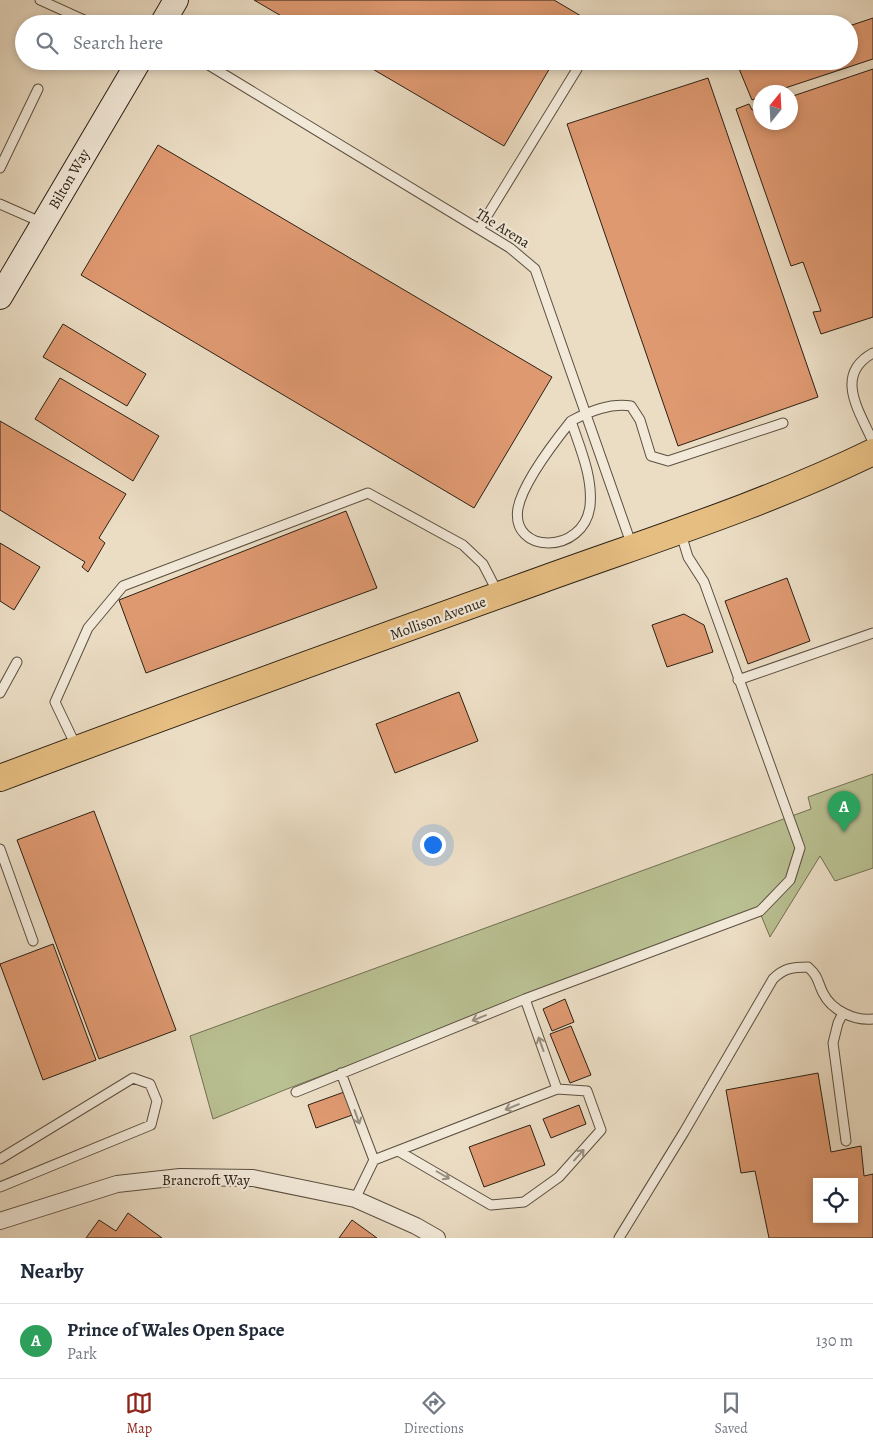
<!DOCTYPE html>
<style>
:root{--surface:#fff;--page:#f2f2f3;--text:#1f2937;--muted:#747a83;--line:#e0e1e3;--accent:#8f2418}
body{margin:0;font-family:Alegreya,serif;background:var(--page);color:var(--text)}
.controls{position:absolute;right:15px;bottom:15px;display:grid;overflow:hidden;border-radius:0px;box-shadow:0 2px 8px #0003}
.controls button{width:45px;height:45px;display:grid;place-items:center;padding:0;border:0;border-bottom:1px solid var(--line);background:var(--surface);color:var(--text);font:25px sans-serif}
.compass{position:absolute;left:753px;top:85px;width:45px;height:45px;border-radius:50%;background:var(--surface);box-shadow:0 2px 8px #0003;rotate:18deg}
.you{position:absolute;left:432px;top:844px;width:18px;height:18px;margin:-12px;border:4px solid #fff;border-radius:50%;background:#1a73e8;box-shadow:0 0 0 8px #1a73e833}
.badge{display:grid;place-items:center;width:32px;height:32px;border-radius:50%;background:var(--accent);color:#fff;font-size:16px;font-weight:700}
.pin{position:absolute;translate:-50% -41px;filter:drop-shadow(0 1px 2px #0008)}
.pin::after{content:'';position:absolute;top:26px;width:18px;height:15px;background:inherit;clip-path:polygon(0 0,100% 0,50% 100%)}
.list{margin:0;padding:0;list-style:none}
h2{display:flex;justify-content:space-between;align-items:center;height:65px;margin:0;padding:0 20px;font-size:21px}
h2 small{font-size:16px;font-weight:400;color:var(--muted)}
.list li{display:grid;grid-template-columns:32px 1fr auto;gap:15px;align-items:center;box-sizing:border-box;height:75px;padding:0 20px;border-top:1px solid var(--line)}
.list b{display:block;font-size:19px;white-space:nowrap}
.list p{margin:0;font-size:16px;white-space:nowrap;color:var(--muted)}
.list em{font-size:16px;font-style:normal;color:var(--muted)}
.icon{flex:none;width:28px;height:28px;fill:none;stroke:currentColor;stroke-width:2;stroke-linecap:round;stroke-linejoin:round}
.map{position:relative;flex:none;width:873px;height:1238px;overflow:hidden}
.search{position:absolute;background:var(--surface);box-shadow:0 2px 8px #0003;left:15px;right:15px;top:15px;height:55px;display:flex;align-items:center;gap:12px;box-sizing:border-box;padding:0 18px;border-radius:28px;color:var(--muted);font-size:19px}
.sheet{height:140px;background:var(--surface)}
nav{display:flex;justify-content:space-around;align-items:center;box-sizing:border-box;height:70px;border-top:1px solid var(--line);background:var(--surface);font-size:14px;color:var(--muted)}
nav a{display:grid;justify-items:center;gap:2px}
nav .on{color:var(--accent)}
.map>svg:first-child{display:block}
</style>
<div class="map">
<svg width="873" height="1238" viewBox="0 0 873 1238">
<rect width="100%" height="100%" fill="#ebddc4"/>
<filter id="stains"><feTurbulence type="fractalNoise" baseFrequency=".004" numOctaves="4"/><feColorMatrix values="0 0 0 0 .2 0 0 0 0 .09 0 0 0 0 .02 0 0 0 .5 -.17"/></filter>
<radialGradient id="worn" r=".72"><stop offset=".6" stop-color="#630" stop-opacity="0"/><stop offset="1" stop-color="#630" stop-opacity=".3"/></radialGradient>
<path fill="#b9c092" stroke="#727053" d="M 873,774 L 873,868 L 835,881 L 820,856 L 770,937 L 758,908 L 287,1089 L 213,1119 L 190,1036 L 811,809 L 808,797 Z"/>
<path fill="#df9971" stroke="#2b2114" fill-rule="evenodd" d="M 254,0 L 554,0 L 581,16 L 576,24 L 295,24 Z
M 873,18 L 873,59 L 773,92 L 760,92 L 760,97 L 752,100 L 737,64 L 746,61 L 849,61 L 849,26 Z
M 359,61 L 554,61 L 504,146 Z
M 873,69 L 873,317 L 821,334 L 813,312 L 821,311 L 803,262 L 791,266 L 736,109 L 749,104 L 752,110 L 760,108 L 760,122 L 790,122 L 790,97 Z
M 708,78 L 818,397 L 678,446 L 567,124 Z
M 158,145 L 552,377 L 474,508 L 81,275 Z
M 63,324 L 146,374 L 127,406 L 43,357 Z
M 60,378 L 159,436 L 133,481 L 35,419 Z
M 0,421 L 126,494 L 99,538 L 105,543 L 88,572 L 82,567 L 85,562 L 0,510 Z
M 346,511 L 377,588 L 146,673 L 119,600 Z
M 0,543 L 40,567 L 14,610 L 0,601 Z
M 787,578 L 810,641 L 748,664 L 725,601 Z
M 684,614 L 704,625 L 713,652 L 667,667 L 652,625 Z
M 459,692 L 478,741 L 395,773 L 376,724 Z
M 94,811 L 176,1030 L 99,1059 L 17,840 Z
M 53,944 L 96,1060 L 43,1080 L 0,964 Z
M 565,999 L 574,1022 L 552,1031 L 543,1009 Z
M 571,1026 L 591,1075 L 570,1083 L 550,1034 Z
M 818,1073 L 831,1152 L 861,1146 L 864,1176 L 873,1174 L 873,1238 L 769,1238 L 755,1171 L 741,1173 L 726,1090 ZM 817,1182 L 854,1182 L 854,1219 L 817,1219 Z
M 347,1091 L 355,1114 L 316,1128 L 308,1105 Z
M 579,1105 L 586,1124 L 551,1138 L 543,1119 Z
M 530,1125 L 545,1165 L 484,1187 L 469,1147 Z
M 128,1213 L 162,1238 L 86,1238 L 99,1220 L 116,1231 Z
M 352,1220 L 377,1238 L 339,1238 Z"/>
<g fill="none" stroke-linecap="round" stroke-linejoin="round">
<g stroke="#5b5040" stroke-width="11">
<path id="lane" d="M 40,0 L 93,24
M 202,61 L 510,248 L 535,269 L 632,546
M 0,168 L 38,89
M 0,204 L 43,223
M 479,229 L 582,61
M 873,353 C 833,375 860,412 873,442
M 571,421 C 555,441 523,483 518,508 C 510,555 584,555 590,506 C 593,477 580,448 571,421 C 590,411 610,403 631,406 L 640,420 L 651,456 L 668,461 L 783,423
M 738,680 L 873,633
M 0,693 L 17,662
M 77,748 L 55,702 L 88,628 L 123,586 L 368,493 L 463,545 L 483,564 L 498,593
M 0,849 L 33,941
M 525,999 L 557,1089
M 843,1013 L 838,1023 L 833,1043 L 846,1141
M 341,1073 L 374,1160
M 296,1092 L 525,999 L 760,911 L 790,880 L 800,848 L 704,582 L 688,557 L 681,534
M 0,1159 L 133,1078 L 150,1084 L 157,1101 L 151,1125 L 0,1187
M 355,1199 L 374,1160 L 557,1089 L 587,1091 L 601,1130 L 559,1177 L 524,1202 L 491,1205 L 400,1152
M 619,1238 L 684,1132 L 773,979 C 784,968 793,967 808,967 C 819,977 817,981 823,993 C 832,1011 855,1021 873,1019"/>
</g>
<g stroke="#5b5040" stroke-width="18">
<path id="street" d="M 0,1221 L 117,1184 L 180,1177 L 253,1178 L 355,1199 L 416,1226 L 437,1238"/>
</g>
<g stroke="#2b2114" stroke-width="26">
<path id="secondary" d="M 162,24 L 176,0
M 0,297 L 139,61"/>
</g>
<g stroke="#2b2114" stroke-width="28">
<path id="primary" d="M 0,778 C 179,710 360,645 541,580 C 652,540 766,504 873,452"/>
</g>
<use href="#lane" stroke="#f2e9d9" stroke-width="9"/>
<use href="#street" stroke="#f2e9d9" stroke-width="16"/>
<use href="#secondary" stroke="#f2e9d9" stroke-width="24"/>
<use href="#primary" stroke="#e6be82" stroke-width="26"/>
</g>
<defs><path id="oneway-shaft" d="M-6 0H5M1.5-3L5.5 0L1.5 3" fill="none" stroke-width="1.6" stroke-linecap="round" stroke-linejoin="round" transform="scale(1.25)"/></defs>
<g stroke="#988f80">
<use href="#oneway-shaft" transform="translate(479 1018) rotate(158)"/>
<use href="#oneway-shaft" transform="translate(541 1044) rotate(-110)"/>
<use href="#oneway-shaft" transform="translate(512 1107) rotate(158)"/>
<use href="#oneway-shaft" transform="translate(357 1117) rotate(70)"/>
<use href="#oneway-shaft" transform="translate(579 1155) rotate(-48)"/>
<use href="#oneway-shaft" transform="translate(443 1175) rotate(30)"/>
</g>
<g text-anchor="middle" stroke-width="4.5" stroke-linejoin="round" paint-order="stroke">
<g font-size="15" fill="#2b2114" stroke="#f2e9d9">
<text transform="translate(69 179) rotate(-60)" y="5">Bilton Way</text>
<text transform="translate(503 228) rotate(32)" y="5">The Arena</text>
<text transform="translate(438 618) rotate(-20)" y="5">Mollison Avenue</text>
<text x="206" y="1185">Brancroft Way</text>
</g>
</g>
<rect width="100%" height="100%" filter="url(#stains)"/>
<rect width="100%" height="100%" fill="url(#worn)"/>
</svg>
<div class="controls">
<button><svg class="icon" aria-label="locate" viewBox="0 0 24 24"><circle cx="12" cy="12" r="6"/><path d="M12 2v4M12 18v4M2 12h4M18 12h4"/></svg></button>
</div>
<svg class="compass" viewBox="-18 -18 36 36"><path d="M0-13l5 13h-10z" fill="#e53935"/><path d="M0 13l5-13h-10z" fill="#747a83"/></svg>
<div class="you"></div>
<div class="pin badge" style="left:844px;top:832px;background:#2e9e5b">A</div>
<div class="search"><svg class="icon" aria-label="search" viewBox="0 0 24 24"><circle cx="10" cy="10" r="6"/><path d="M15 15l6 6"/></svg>Search here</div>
</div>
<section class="sheet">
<h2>Nearby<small></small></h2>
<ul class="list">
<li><span class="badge" style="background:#2e9e5b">A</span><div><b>Prince of Wales Open Space</b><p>Park</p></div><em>130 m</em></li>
</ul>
</section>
<nav>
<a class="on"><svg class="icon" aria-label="map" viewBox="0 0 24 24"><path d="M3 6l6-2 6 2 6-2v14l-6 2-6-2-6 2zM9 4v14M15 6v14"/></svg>Map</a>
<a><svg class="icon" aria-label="directions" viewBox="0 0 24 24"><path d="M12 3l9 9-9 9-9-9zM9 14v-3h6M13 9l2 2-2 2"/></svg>Directions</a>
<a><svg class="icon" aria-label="saved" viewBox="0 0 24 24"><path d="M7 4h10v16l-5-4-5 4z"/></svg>Saved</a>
</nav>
